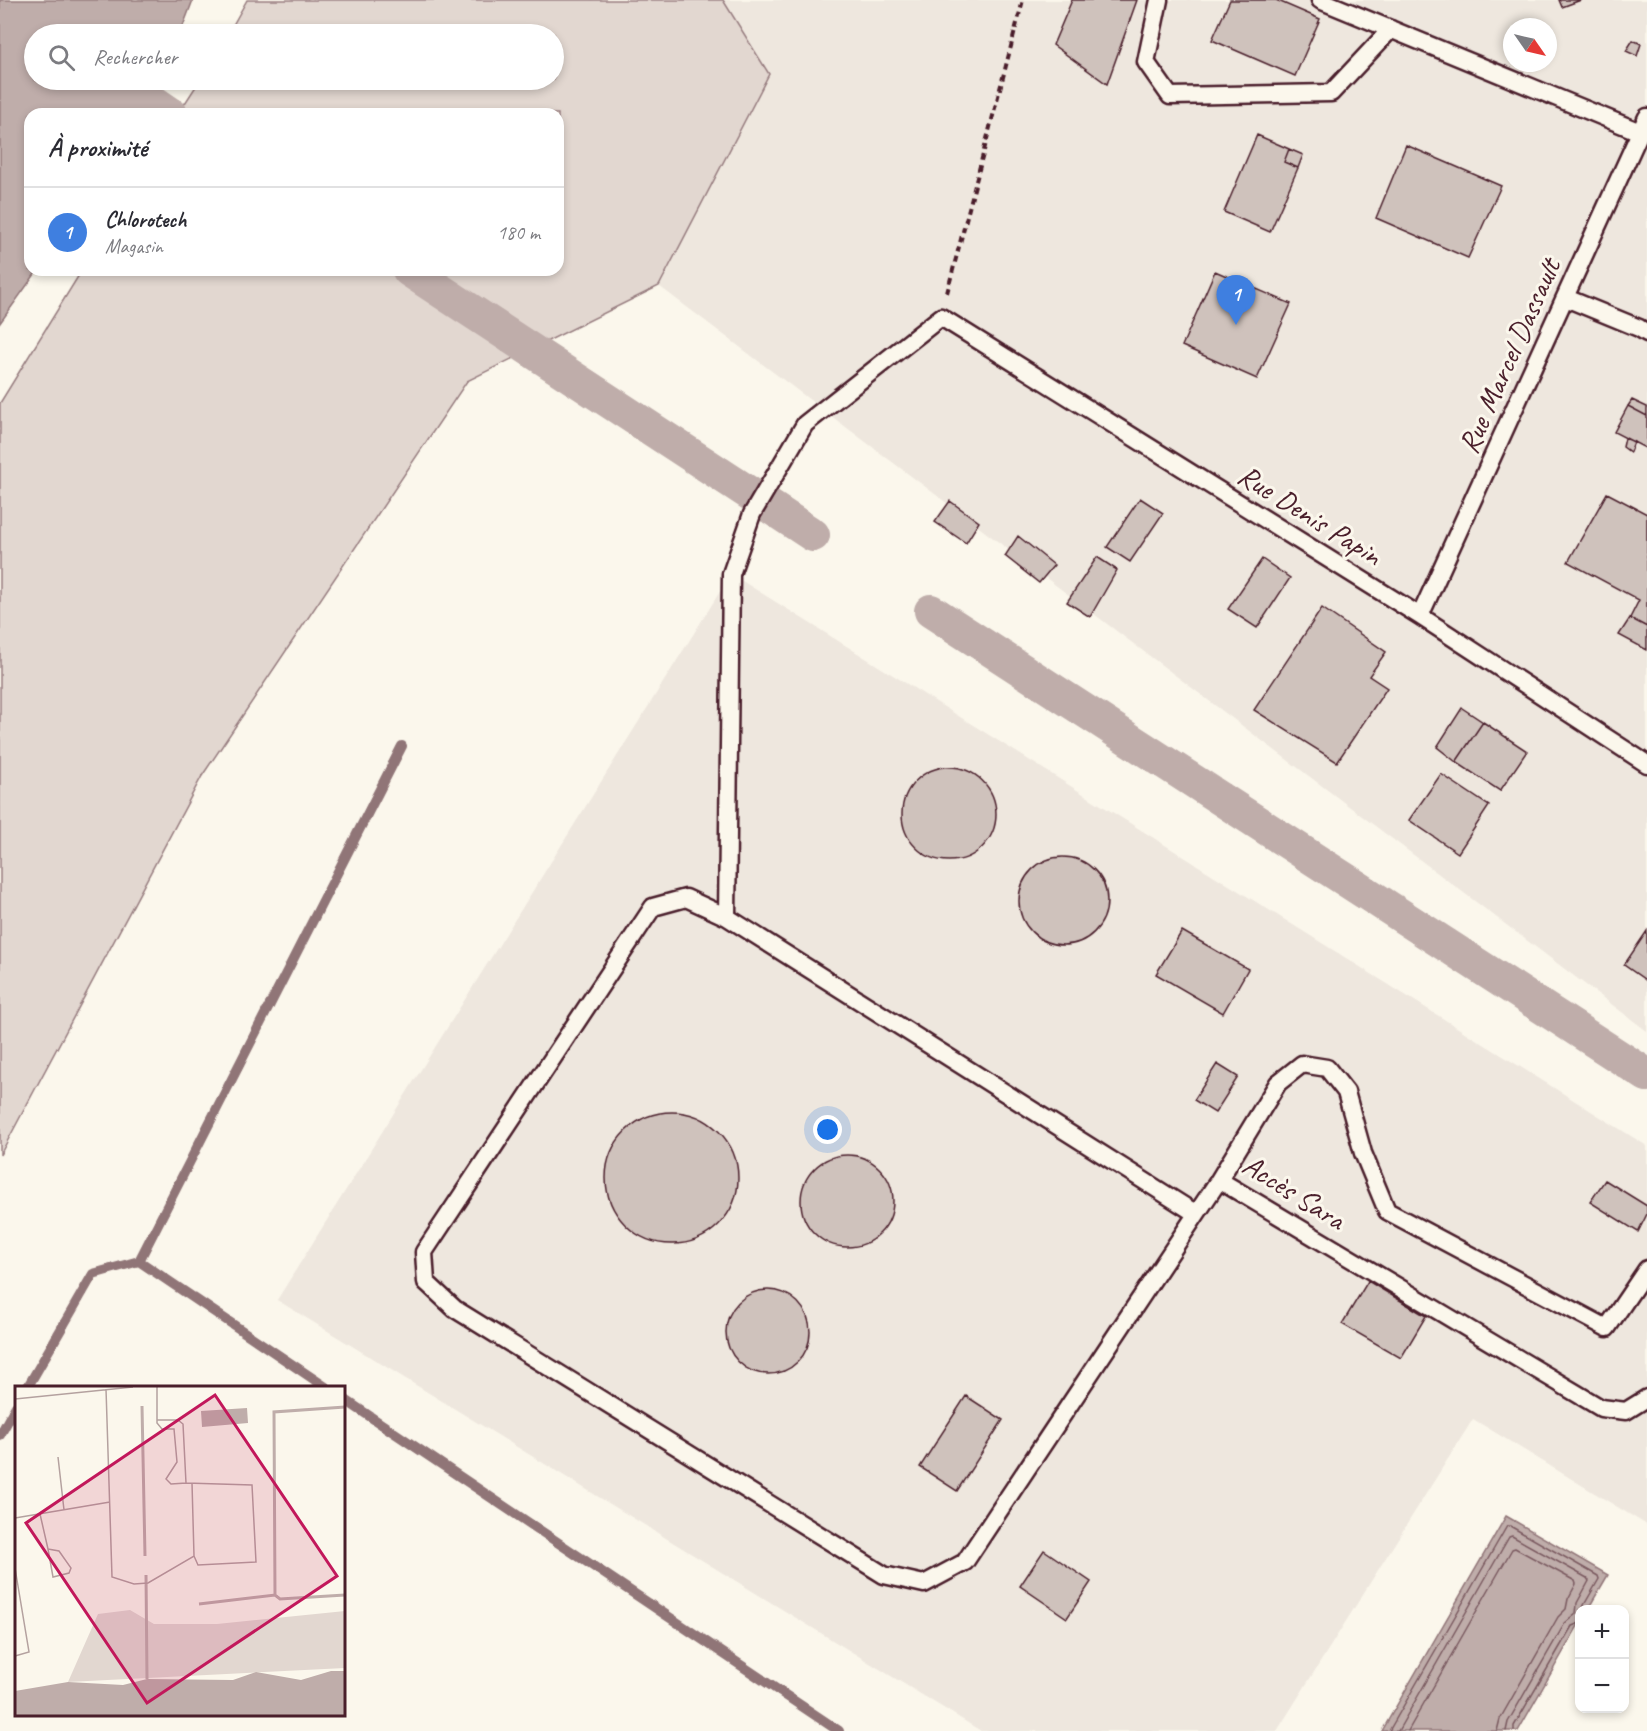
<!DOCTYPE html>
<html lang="fr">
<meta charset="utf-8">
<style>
:root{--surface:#fff;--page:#f7f7f7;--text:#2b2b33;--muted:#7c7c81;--line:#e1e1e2;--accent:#2563eb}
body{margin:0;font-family:Caveat,sans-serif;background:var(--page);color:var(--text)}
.controls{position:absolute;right:18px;bottom:18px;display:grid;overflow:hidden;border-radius:12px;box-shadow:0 3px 9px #0003}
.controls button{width:54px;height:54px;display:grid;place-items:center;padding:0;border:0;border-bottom:2px solid var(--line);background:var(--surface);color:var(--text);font:30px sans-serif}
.compass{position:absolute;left:1503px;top:18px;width:54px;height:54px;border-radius:50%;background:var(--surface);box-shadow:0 3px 9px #0003;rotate:124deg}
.you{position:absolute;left:828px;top:1130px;width:21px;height:21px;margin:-15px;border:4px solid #fff;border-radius:50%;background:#1a73e8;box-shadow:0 0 0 9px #1a73e833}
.badge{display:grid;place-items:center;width:39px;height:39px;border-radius:50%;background:var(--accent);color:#fff;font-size:20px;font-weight:700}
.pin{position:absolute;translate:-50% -50px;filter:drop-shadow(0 2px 3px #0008)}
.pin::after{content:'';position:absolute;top:32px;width:21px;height:18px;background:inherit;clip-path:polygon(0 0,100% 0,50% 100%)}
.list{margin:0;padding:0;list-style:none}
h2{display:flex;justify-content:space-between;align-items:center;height:78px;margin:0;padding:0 24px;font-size:26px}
h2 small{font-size:20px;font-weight:400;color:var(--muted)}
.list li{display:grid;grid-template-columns:39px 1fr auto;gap:18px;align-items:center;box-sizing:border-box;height:90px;padding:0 24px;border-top:2px solid var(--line)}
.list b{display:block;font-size:22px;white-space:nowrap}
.list p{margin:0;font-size:20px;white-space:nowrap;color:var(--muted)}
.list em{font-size:20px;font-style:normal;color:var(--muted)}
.icon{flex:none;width:33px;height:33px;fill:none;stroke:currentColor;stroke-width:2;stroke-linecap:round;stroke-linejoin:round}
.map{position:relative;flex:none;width:1647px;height:1731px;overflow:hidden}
.search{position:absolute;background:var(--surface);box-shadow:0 3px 9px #0003;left:24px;top:24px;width:540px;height:66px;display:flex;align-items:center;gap:15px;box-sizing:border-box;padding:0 21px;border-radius:33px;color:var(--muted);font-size:22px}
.panel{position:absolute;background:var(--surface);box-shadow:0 3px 9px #0003;left:24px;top:108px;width:540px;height:168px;border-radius:18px}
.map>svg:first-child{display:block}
</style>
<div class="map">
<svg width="1647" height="1731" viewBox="0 0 1647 1731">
<rect width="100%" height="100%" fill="#fbf7ec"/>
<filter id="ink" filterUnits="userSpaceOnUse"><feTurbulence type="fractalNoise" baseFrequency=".0167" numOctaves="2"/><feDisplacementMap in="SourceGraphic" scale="12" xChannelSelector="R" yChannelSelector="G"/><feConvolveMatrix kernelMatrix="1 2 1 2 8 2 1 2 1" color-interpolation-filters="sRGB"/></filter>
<g filter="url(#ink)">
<path fill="#eee7de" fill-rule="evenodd" d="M 723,0 L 1647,0 L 1647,1031 L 659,286 L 769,74 ZM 1512,27 L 1548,27 L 1548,63 L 1512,63 Z
M 731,574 L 1647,1146 L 1647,1525 L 1473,1419 L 1277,1731 L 981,1731 L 277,1300 Z"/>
<path fill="#e2d7d0" stroke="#967b7e" stroke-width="1.5" d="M 247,0 L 723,0 L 769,74 L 659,286 L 467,381 L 202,776 L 0,1155 L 0,403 L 82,270 L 558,270 L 558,114 L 178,114 L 200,80 L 554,80 L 554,34 L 228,34 Z"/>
<path fill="#bfadaa" stroke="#907477" stroke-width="1.5" d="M 0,0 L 193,0 L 180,34 L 34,34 L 34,80 L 163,80 L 155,103 L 147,114 L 30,114 L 30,270 L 38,270 L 0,323 Z
M 1506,1516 L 1608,1575 L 1588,1609 L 1580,1610 L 1579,1624 L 1518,1731 L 1382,1731 Z"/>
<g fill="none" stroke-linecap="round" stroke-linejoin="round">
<path stroke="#79585e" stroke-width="1.5" d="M 1389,1731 L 1507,1526 L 1510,1526 L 1598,1576 L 1599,1579 L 1584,1605 L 1583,1610
M 1398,1731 L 1509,1537 L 1512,1536 L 1587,1578 L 1589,1581 L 1577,1603 L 1576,1614 L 1565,1623 L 1508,1722 L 1506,1731
M 1408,1731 L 1512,1549 L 1515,1548 L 1575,1581 L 1576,1584 L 1568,1599 L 1566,1609 L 1558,1617 L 1500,1719 L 1497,1731
M 1514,1731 L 1514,1726 L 1572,1626 L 1580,1623"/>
<path stroke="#907477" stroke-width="10" d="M 139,1261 L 327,1388
M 27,1388 L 93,1274 L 139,1261 L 402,746
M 344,1399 L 839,1731
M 0,1435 L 16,1406"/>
<path stroke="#bfadaa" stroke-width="34" d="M 155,103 L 171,114
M 409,270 L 813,535
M 931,611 L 1647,1075"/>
</g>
<path fill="#cfc2bc" stroke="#4a1f2b" stroke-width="1.5" d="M 1072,0 L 1137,0 L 1107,84 L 1053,45 Z
M 1230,0 L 1276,0 L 1320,19 L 1295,76 L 1212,40 Z
M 1559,0 L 1581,0 L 1562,7 Z
M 1633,40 L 1641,44 L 1637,56 L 1626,51 Z
M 1257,135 L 1289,149 L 1284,162 L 1298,168 L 1270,232 L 1224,212 Z
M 1406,145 L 1501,186 L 1468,258 L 1376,218 Z
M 1289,149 L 1303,155 L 1298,168 L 1284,162 Z
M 1215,271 L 1291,304 L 1257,379 L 1182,346 Z
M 1632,400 L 1647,407 L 1647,416 L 1628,406 Z
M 1628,406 L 1647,416 L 1647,449 L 1614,432 Z
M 1625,438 L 1634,442 L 1630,452 L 1623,447 Z
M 1607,493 L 1647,514 L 1647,627 L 1630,618 L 1639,600 L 1568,562 Z
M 1140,498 L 1163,513 L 1130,562 L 1107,547 Z
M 950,501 L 979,522 L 966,543 L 935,522 Z
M 1018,536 L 1054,565 L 1039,583 L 1005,556 Z
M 1097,557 L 1117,570 L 1090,617 L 1067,602 Z
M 1262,559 L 1290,578 L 1257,628 L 1228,609 Z
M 1322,608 L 1386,652 L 1369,676 L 1387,688 L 1337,762 L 1254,710 Z
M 1630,618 L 1647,627 L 1647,650 L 1619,635 Z
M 1462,708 L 1483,722 L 1456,762 L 1437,747 Z
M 1483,722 L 1527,751 L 1500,791 L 1456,762 Z
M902 814a47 47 0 1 1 94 0a47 47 0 1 1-94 0Z
M 1441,774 L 1489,806 L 1458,853 L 1409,820 Z
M1019 901a44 44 0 1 1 88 0a44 44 0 1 1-88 0Z
M 1182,931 L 1248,969 L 1223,1013 L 1156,974 Z
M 1647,931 L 1647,981 L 1624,965 Z
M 1217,1064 L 1238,1077 L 1215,1113 L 1194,1100 Z
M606 1178a66 66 0 1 1 132 0a66 66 0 1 1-132 0Z
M801 1201a46 46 0 1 1 92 0a46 46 0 1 1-92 0Z
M 1605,1180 L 1647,1206 L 1647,1214 L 1638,1232 L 1590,1202 Z
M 1368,1281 L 1426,1316 L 1401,1358 L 1342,1324 Z
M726 1332a42 42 0 1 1 84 0a42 42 0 1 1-84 0Z
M 966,1396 L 1003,1420 L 957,1491 L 920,1467 Z
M 1044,1550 L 1091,1582 L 1067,1618 L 1020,1586 Z"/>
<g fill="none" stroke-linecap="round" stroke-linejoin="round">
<g stroke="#4a1f2b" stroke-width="21">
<path id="lane" d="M 1159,0 L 1146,62 L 1170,96 L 1331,93 L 1391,29
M 1320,0 L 1640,132
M 1566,298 L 1639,328 L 1647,333
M 1420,616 L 1647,117
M 727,917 L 1195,1213
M 1219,1180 L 965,1562 L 924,1584 L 884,1575 L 455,1309 L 426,1282 L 424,1252 L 653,907 L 686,898 L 727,917 L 731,574 L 752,514 L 805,424 L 941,317 L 1420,616 L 1647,764
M 1647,1269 L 1607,1328 L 1387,1211 L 1363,1153 L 1346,1092 L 1327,1068 L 1302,1064 L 1278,1083 L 1219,1180 L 1601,1408 L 1626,1411 L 1647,1398"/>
</g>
<path stroke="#4a1f2b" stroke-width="4" stroke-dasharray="6 4.5" stroke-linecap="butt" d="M 947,293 L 1023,0"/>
<use href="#lane" stroke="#fbf7ec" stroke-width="16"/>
</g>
</g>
<g text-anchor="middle" stroke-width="6" stroke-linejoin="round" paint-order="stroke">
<g font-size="30" fill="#4a1f2b" stroke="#fbf7ec">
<text transform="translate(1509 356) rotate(-66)" y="10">Rue Marcel Dassault</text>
<text transform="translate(1310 515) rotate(32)" y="10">Rue Denis Papin</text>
<text transform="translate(1294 1192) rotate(32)" y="10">Accès Sara</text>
</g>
</g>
<g transform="translate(15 1386)">
<rect width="330" height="330" fill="#fbf7ec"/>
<path d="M 115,224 L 139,238 L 202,238 L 330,225 L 330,282 L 53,296 L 83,228 Z" fill="#e2d7d0"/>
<path d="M 232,22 L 233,37 L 187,41 L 186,25 ZM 316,285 L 330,285 L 330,329 L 0,329 L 0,305 L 53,296 L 108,299 L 132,293 L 218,294 L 241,286 L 286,294 Z" fill="#bfadaa"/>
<path fill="none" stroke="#bfadaa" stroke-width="3" d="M 127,20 L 130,170M 131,189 L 132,293M 260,209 L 259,26 L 330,21M 184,218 L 260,209 L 265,213 L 330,209"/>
<path fill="none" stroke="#b4a19f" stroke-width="1.5" d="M 142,1 L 142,37 L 147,43 L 159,43 L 162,76 L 151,93 L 156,98 L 171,97 L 168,38 L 163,34 L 142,34M 91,3 L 97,191 L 119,198 L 133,197 L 179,170 L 183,179 L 241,176 L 237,99 L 171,97M 0,13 L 118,1M 43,71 L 49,124M 177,97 L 179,170M 25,128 L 33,163 L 38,191 L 54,187 L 56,182 L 44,165 L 33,163M 0,132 L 95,116M 0,182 L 14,266 L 0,270"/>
<path fill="#c2185b" fill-opacity="0.15" stroke="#c2185b" stroke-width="3" d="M 200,9 L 322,190 L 132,317 L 11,137 Z"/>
<rect width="330" height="330" fill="none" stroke="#4a1f2b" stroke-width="3"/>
</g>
</svg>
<div class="controls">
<button>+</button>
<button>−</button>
</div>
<svg class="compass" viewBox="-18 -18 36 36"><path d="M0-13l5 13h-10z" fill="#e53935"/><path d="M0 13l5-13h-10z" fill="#7c7c81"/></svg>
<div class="you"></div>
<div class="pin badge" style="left:1236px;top:325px;background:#3f7fe0">1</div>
<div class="search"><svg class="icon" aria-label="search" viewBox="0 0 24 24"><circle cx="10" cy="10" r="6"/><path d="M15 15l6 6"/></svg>Rechercher</div>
<section class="panel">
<h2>À proximité<small></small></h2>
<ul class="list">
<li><span class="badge" style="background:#3f7fe0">1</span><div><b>Chlorotech</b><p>Magasin</p></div><em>180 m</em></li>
</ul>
</section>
</div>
